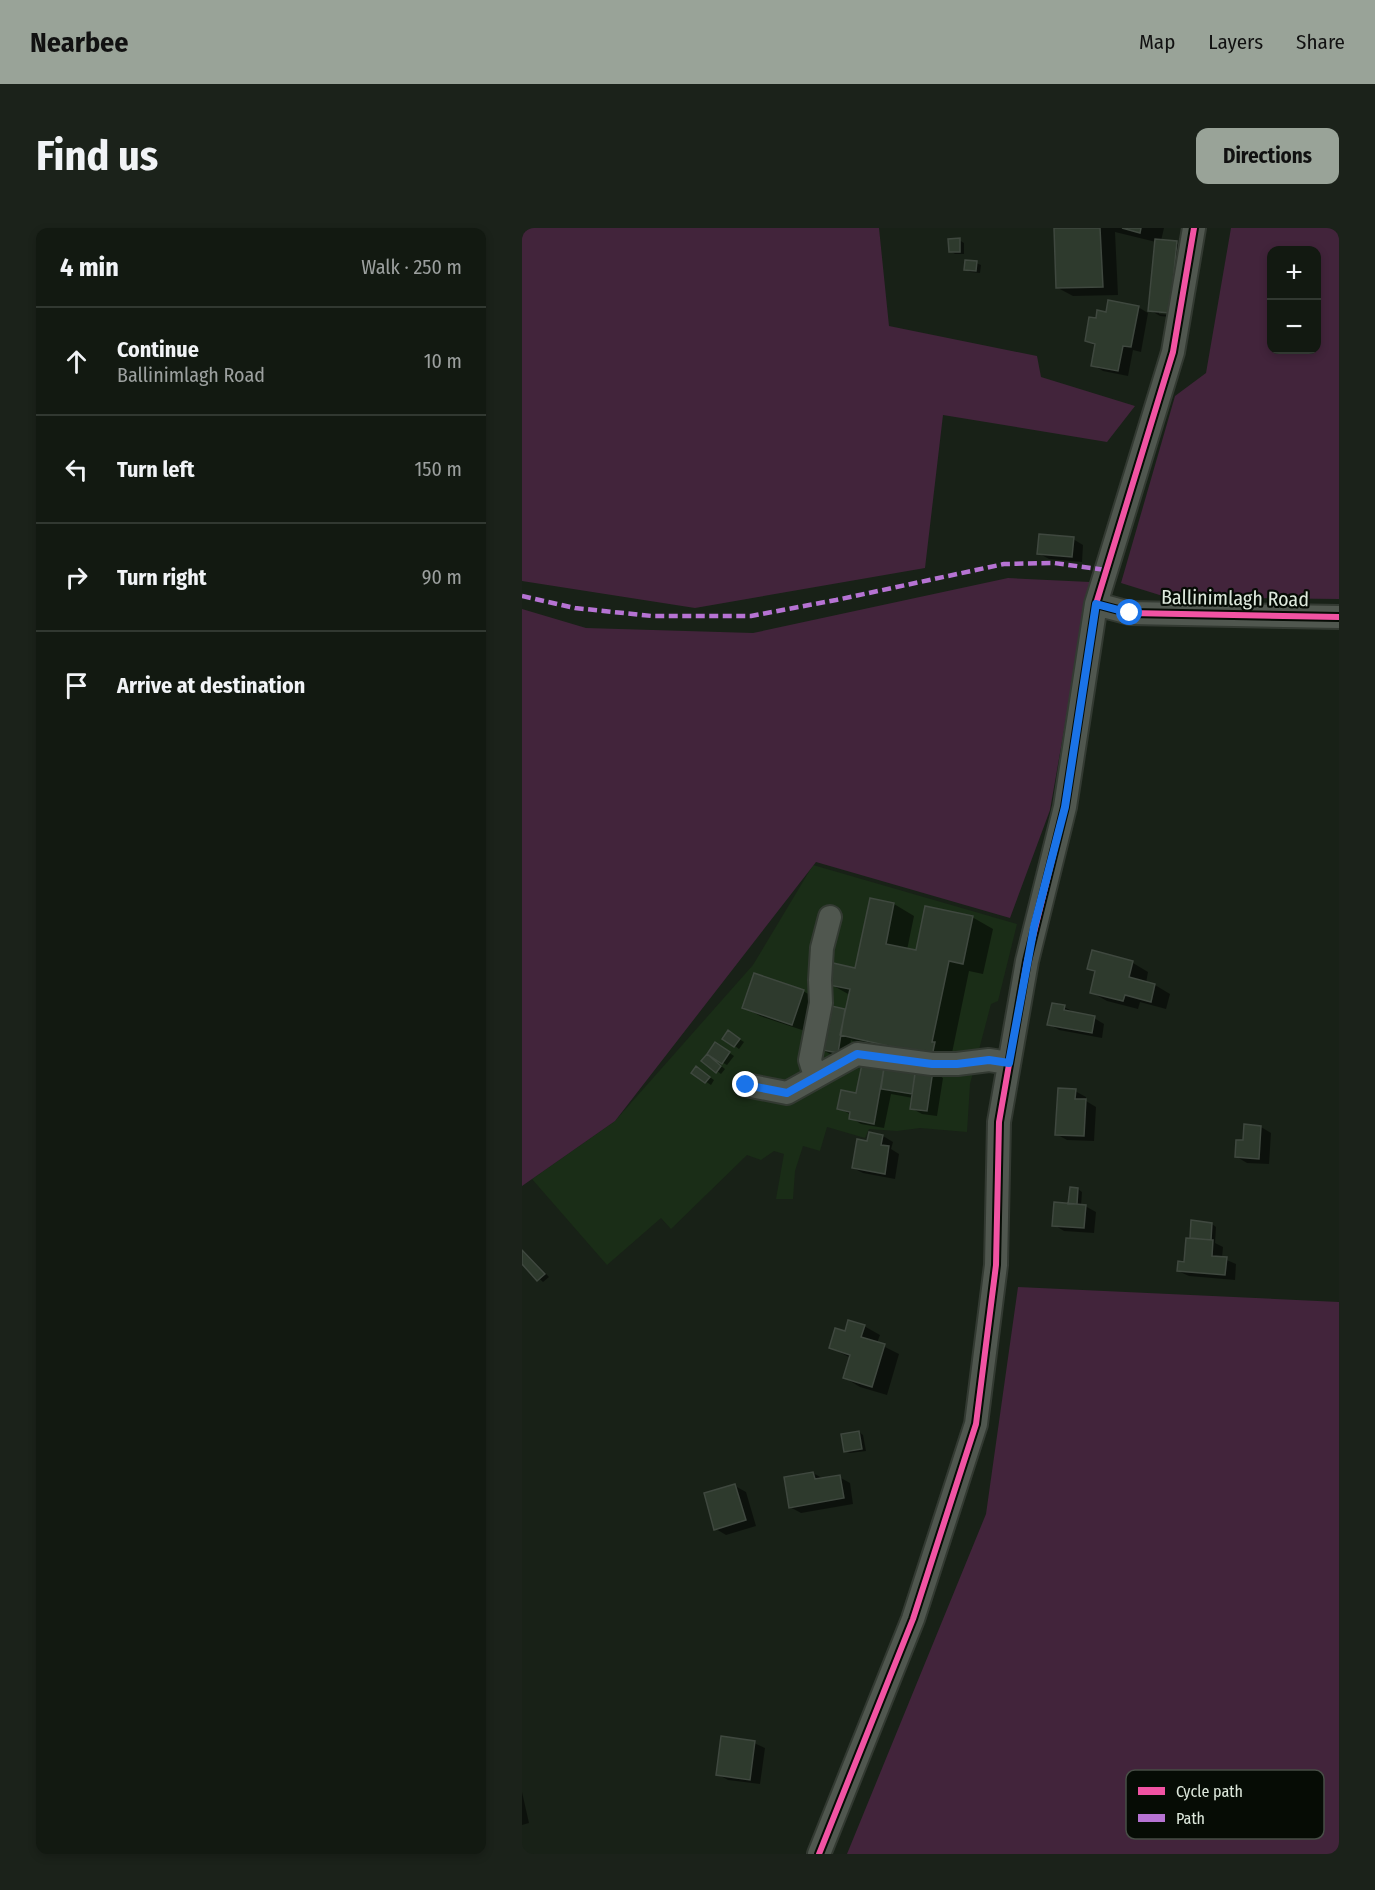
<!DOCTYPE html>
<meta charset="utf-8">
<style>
:root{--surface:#121911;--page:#1b221a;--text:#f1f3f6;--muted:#9ca09f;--line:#313831;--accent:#99a398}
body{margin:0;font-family:"Fira Sans Condensed",sans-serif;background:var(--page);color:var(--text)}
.controls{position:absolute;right:18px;top:18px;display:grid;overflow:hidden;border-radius:12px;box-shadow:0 3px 9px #0003}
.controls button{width:54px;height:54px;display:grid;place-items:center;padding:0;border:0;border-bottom:2px solid var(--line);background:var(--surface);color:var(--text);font:30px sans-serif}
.stop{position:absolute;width:18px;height:18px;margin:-14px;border:4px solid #1a73e8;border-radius:50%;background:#fff}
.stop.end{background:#1a73e8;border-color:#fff;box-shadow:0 2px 6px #0008}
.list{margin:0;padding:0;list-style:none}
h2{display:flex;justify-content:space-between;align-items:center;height:78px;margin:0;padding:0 24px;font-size:26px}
h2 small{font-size:20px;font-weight:400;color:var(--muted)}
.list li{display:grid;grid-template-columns:39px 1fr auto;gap:18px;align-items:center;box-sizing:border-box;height:108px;padding:0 24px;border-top:2px solid var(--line)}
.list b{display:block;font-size:22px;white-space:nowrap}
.list p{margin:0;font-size:20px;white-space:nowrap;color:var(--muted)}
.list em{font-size:20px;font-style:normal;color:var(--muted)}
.icon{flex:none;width:33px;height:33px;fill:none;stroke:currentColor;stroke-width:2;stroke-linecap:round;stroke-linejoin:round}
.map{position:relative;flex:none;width:817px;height:1626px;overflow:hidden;border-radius:12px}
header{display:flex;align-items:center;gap:36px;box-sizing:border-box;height:84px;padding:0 30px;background:var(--accent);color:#111}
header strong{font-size:28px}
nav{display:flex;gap:33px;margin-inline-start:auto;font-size:21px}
.intro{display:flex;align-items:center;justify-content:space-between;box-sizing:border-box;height:144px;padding:0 36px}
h1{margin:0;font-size:42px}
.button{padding:15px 27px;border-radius:12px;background:var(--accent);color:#111;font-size:21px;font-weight:700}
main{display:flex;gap:36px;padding:0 36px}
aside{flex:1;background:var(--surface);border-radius:12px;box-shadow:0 3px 9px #0003}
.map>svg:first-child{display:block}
</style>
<header>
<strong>Nearbee</strong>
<nav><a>Map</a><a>Layers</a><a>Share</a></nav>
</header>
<div class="intro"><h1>Find us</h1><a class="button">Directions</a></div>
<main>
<aside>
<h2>4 min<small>Walk · 250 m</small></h2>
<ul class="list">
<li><svg class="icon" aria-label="ahead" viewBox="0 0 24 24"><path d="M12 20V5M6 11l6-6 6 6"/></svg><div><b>Continue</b><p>Ballinimlagh Road</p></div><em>10 m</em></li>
<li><svg class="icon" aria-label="left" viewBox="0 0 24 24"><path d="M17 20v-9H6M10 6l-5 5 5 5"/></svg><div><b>Turn left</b></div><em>150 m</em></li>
<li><svg class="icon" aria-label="right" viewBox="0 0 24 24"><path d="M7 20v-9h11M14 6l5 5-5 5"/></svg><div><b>Turn right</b></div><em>90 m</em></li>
<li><svg class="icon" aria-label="arrive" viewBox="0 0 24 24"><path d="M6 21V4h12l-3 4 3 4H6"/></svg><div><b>Arrive at destination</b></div></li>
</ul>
</aside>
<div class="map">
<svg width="817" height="1626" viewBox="0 0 817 1626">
<rect width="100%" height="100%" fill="#182117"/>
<path fill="#1a2d17" d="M 291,637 L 495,696 L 476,773 L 469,776 L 448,856 L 445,904 L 398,900 L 375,903 L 347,901 L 343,910 L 305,899 L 298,923 L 281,918 L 273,943 L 271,971 L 254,971 L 262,926 L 252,923 L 239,932 L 225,927 L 149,1001 L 139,990 L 85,1037 L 10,951 L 93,893 L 231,737 Z"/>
<path fill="#42243b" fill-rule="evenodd" d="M 0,0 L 357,0 L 367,98 L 515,128 L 519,149 L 613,178 L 585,214 L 421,187 L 403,340 L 173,380 L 0,353 Z
M 709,0 L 817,0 L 817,371 L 644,369 L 599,355 L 653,168 L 684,145 ZM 750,22 L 794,22 L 794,122 L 750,122 Z
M 486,350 L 568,354 L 528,582 L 488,690 L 294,634 L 93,893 L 0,958 L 0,381 L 64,400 L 231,405 Z
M 496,1059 L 817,1074 L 817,1626 L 325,1626 L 464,1286 Z"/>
<path fill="#0007" fill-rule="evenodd" d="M 534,0 L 642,0 L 639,13 L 654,15 L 664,21 L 658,90 L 638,88 L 628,82 L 634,14 L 593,4 L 596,67 L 551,68 L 536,60 ZM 637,83 L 656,85 L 655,88 L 637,86 Z
M 437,12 L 442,15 L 442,26 L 433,26 L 428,23 Z
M 454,35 L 459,37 L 458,45 L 448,44 L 444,42 Z
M 616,79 L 626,85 L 619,124 L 611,122 L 606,148 L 581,143 L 571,137 L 574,118 L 564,113 L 575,92 L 585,86 Z
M 551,311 L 561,317 L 560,334 L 527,331 L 516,325 Z
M 372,676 L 392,688 L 385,722 L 395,724 L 450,689 L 471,701 L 461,746 L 447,743 L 430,825 L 433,827 L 340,818 L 329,812 L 326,830 L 308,826 L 297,820 L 323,783 L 324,784 L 328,767 L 308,756 L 334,741 Z
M 571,724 L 611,735 L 626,744 L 624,755 L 633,757 L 648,766 L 644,781 L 618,774 L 616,781 L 585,773 L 569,764 L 574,745 L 566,740 Z
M 281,763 L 297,772 L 286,804 L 238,788 L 222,779 Z
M 542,779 L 552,784 L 572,790 L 582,796 L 580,810 L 537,802 L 527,796 Z
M 206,804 L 222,814 L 217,821 L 202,810 Z
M 194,816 L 212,828 L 205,837 L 190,829 L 189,830 L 203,841 L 199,846 L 181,833 Z
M 341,838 L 395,847 L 411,844 L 421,850 L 415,888 L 400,886 L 389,880 L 391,870 L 369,866 L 362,900 L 339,896 L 329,890 L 329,887 L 317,880 L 336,867 Z
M 179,843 L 192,852 L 189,857 L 171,845 Z
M 553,863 L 564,869 L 564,873 L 574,879 L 572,913 L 545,912 L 534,906 Z
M 723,898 L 739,899 L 749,905 L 747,936 L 725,935 L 715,929 L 722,914 Z
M 361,908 L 371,914 L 369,921 L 377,926 L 373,951 L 341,945 L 331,940 L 346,915 Z
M 556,961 L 560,964 L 559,978 L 563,978 L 574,984 L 572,1005 L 542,1003 L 532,997 L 548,977 Z
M 690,996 L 694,999 L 693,1015 L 701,1019 L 700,1030 L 714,1036 L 713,1052 L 667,1048 L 656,1043 L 663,1035 L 675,1012 L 669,1009 Z
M 0,1021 L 27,1049 L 21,1054 L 0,1034 Z
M 342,1098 L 358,1107 L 355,1115 L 377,1126 L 365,1167 L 338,1159 L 323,1150 L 329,1130 L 309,1120 Z
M 337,1204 L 341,1207 L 344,1223 L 328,1225 L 323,1223 Z
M 291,1245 L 302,1251 L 317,1249 L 328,1255 L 331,1276 L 279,1285 L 268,1279 Z
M 213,1258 L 224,1264 L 234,1298 L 204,1307 L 194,1301 Z
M 232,1515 L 243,1520 L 238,1556 L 206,1552 L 195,1546 Z
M 0,1564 L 7,1595 L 0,1597 Z"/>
<path fill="#2e3a2d" stroke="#3f483f" stroke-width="1.5" d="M 532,0 L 578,0 L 581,59 L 534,60 Z
M 600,0 L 619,0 L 618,5 Z
M 438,10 L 438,24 L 427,24 L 426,11 Z
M 633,11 L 655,13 L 648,85 L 626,83 Z
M 443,32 L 455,33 L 454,43 L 442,42 Z
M 586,72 L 617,78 L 609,119 L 601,118 L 596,143 L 569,138 L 573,116 L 563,113 L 567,89 L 574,90 L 575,82 L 584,84 Z
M 517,306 L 552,309 L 550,329 L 515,326 Z
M 348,670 L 372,675 L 364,716 L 394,722 L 403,678 L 451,688 L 441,736 L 427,733 L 410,814 L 413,814 L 410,828 L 318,807 L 328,761 L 307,757 L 311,735 L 333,740 Z
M 570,722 L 611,733 L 607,749 L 633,756 L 629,774 L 603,767 L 601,773 L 568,765 L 573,743 L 565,741 Z
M 232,745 L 282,762 L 270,797 L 220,780 Z
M 530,775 L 543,777 L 542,782 L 573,788 L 570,805 L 525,797 Z
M 305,777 L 323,781 L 316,825 L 296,821 Z
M 206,802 L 218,811 L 212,819 L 200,811 Z
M 193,814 L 208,824 L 200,836 L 185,826 Z
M 185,826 L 199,838 L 194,845 L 179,833 Z
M 340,836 L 362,840 L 352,896 L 327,891 L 328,884 L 315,881 L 319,862 L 334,865 Z
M 174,838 L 188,849 L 183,855 L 169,845 Z
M 394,839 L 411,842 L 405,883 L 388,881 Z
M 362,840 L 393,845 L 390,866 L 359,861 Z
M 536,860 L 554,861 L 553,871 L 564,871 L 562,908 L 533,907 Z
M 722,896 L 739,898 L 737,931 L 713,929 L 714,912 L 721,912 Z
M 347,904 L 361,907 L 359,917 L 367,918 L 363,946 L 330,940 L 335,911 L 345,913 Z
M 548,959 L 556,960 L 555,976 L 546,976 Z
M 532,974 L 564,977 L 562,1000 L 530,998 Z
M 669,992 L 690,995 L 689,1012 L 668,1010 Z
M 664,1010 L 691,1012 L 690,1028 L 705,1029 L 703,1047 L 655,1043 L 656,1033 L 662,1034 Z
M 0,1022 L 23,1046 L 15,1053 L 0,1036 Z
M 326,1092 L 343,1097 L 339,1109 L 363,1116 L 350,1159 L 321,1150 L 328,1127 L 307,1120 L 313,1100 L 323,1103 Z
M 337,1203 L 340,1221 L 322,1224 L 319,1206 Z
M 291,1244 L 293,1251 L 318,1247 L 322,1270 L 267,1280 L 262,1249 Z
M 213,1256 L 224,1292 L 192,1302 L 182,1265 Z
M 199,1508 L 233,1513 L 228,1552 L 194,1547 Z"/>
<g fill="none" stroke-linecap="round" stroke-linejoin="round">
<g stroke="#333a32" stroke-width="26">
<path id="minor" d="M 574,376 L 608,385 L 817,389
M 293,848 L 288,832 L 299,775 L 298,752 L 300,720 L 308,689
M 224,857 L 265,865 L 335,826 L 410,836 L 435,836 L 467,832 L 487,835
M 297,1626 L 391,1391 L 454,1196 L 474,1037 L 477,894 L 505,733 L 543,579 L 574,376 L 651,124 L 672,0"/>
</g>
<use href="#minor" stroke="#50574f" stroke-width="22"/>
<path stroke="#b673d3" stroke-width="4.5" stroke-dasharray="9 4.5" stroke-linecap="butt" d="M 0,368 L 53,380 L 130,388 L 229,388 L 314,372 L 482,336 L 532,335 L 584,342"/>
<g stroke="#060c05" stroke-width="10">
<path id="cycleway" d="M 574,376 L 608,385 L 817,389
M 297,1626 L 391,1391 L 454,1196 L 474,1037 L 477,894 L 505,733 L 543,579 L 574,376 L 651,124 L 672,0"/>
</g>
<use href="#cycleway" stroke="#f153a3" stroke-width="6"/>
</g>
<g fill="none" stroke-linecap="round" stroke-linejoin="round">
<path stroke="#1a73e8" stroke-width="8" d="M 224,857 L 265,865 L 335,826 L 410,836 L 435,836 L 467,832 L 487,835 L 512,699 L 543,579 L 574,376 L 608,385"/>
</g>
<g text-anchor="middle" stroke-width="4.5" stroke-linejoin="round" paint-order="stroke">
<g font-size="20" fill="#dee9dd" stroke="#060c05">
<text transform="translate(713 370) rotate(1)" y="7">Ballinimlagh Road</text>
</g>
</g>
<rect x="604" y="1542" width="198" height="69" rx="9" fill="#060c05" stroke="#474e46" stroke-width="1.5"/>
<rect x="616" y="1559" width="27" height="8" fill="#f153a3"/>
<rect x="616" y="1586" width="27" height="8" fill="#b673d3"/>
<g font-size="16" fill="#dee9dd">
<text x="654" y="1569">Cycle path</text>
<text x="654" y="1596">Path</text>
</g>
</svg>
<div class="controls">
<button>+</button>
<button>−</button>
</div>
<div class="stop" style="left:608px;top:385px"></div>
<div class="stop end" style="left:224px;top:857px"></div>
</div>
</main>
